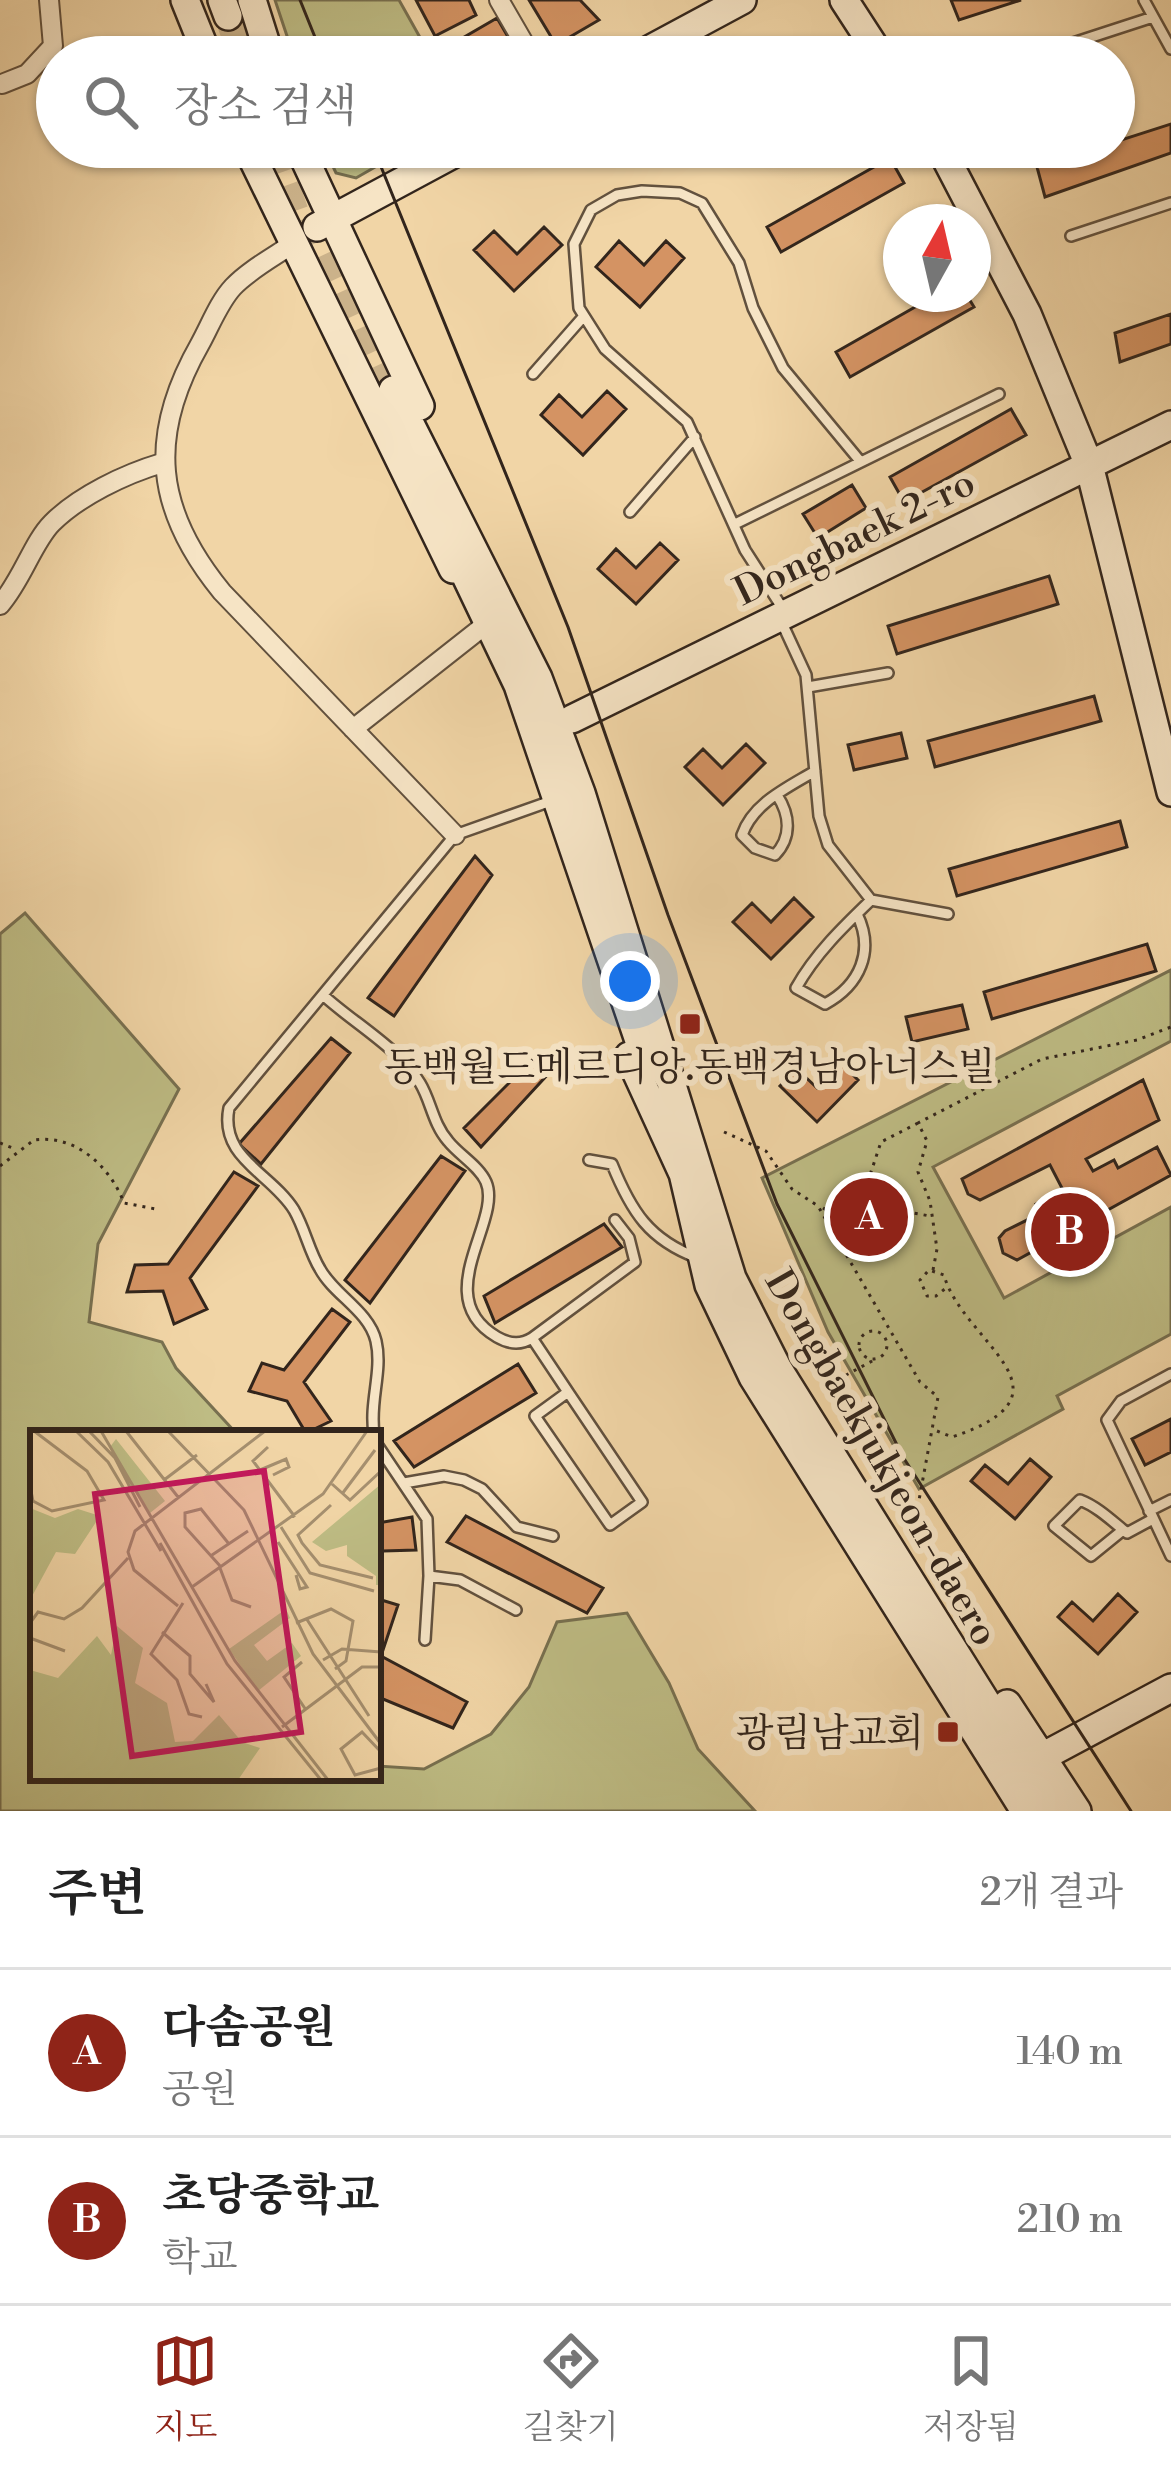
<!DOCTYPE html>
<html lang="ko">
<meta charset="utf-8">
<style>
:root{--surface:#fff;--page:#f6f6f6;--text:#222;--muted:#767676;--line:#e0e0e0;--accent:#8f2418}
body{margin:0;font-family:"Libre Bodoni","Noto Serif KR",serif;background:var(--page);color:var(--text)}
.compass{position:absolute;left:883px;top:204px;width:108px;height:108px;border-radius:50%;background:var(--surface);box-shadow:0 3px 9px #0004;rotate:8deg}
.you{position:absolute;left:630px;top:981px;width:42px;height:42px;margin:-30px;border:9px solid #fff;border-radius:50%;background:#1a73e8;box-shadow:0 0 0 18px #1a73e833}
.badge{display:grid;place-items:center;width:78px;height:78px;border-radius:50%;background:var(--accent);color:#fff;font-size:39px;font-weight:700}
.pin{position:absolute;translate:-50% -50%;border:6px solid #fff;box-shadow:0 3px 12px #0006}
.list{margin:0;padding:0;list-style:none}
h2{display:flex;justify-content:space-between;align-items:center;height:156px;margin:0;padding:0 48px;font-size:51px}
h2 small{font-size:39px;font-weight:400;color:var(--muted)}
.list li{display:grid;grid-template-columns:78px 1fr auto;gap:36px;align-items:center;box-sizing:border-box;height:168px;padding:0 48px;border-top:3px solid var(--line)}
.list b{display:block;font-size:45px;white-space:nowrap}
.list p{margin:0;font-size:39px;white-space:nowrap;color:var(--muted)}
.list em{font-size:39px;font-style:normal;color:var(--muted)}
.icon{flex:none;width:66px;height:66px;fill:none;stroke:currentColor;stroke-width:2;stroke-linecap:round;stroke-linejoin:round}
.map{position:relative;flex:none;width:1171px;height:1811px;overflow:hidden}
.search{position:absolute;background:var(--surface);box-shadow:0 3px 9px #0004;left:36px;right:36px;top:36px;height:132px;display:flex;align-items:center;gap:30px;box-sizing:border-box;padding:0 42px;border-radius:66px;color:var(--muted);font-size:45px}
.sheet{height:492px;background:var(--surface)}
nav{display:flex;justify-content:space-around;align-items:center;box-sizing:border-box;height:168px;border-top:3px solid var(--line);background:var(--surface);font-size:33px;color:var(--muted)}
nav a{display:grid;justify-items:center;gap:6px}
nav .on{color:var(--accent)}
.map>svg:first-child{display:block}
</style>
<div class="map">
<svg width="1171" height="1811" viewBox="0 0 1171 1811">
<rect width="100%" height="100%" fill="#f1d5a6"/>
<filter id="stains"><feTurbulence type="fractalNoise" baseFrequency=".00167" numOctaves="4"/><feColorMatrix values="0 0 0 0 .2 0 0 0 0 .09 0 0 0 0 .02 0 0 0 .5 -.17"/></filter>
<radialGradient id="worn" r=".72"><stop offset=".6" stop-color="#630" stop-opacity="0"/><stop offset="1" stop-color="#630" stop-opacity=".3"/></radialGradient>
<path fill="#bebc84" stroke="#787050" stroke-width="3" d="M 275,0 L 399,0 L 431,57 L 294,57 Z
M 324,147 L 410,147 L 356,178 L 336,173 Z
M 25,913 L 179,1089 L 98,1244 L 89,1322 L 162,1342 L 176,1368 L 236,1433 L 33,1433 L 33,1778 L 378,1778 L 378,1766 L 424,1769 L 491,1734 L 529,1687 L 557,1622 L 627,1613 L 669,1683 L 698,1749 L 755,1811 L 0,1811 L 0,934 Z
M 1171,970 L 1171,1041 L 933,1167 L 1004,1298 L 1171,1207 L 1171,1334 L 1057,1396 L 1063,1409 L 919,1489 L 828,1332 L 762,1178 Z"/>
<path fill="#d49363" stroke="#32251c" stroke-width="3" d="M 416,0 L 469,0 L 476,15 L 435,36 Z
M 529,0 L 580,0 L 599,20 L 556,45 Z
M 951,0 L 1021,0 L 959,20 Z
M 497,18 L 518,54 L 437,57 L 435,54 Z
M 1171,124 L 1171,153 L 1045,197 L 1037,167 Z
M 890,158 L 904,183 L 781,252 L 767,227 Z
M 544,227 L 562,245 L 514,291 L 474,250 L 494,231 L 517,254 Z
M 619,241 L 644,265 L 666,241 L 684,258 L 640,307 L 596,267 Z
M 938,294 L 966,294 L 974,307 L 850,377 L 836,352 Z
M 1171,314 L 1171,344 L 1120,362 L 1115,333 Z
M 607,391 L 626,409 L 583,455 L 541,415 L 559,395 L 582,417 Z
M 1011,409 L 1026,435 L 904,502 L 890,477 Z
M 852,485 L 866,508 L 818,538 L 803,514 Z
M 660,543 L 678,560 L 636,604 L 598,569 L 616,549 L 636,568 Z
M 1049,576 L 1058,604 L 897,654 L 888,626 Z
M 1094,696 L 1101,721 L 935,767 L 928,741 Z
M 901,733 L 907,758 L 854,770 L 848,745 Z
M 746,744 L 765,763 L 723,805 L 685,767 L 703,749 L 722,768 Z
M 1120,821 L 1127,847 L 957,896 L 949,869 Z
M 475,856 L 492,875 L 394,1016 L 368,998 Z
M 794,898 L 813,917 L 771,959 L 733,922 L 752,903 L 771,922 Z
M 1147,944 L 1156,971 L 992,1019 L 984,992 Z
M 962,1005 L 968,1029 L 912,1042 L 906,1017 Z
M 331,1038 L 350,1053 L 261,1164 L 239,1144 Z
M 538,1054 L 550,1072 L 481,1147 L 464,1128 Z
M 841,1063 L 858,1080 L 817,1122 L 780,1086 L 797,1069 L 817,1088 Z
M 1143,1080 L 1159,1120 L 1086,1159 L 1093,1171 L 1114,1160 L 1118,1168 L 1157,1147 L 1171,1175 L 1017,1260 L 1003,1253 L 999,1238 L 1005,1231 L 1041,1213 L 1036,1204 L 1063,1190 L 1050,1165 L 980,1200 L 968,1194 L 962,1179 Z
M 441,1156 L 465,1171 L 370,1303 L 345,1280 Z
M 234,1172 L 258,1186 L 190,1278 L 207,1309 L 174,1324 L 163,1291 L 127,1292 L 135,1265 L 168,1264 Z
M 604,1224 L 622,1247 L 495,1323 L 484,1296 Z
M 332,1309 L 350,1322 L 304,1382 L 331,1421 L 306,1433 L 287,1401 L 249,1391 L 262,1363 L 284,1370 Z
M 518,1364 L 536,1393 L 414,1467 L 394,1441 Z
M 1171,1419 L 1171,1452 L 1145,1465 L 1132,1439 Z
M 1030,1459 L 1051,1477 L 1015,1519 L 971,1481 L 985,1465 L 1008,1484 Z
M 466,1516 L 603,1588 L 587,1613 L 447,1542 Z
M 412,1517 L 416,1550 L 383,1551 L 378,1565 L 378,1523 Z
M 1118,1594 L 1137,1612 L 1098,1654 L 1058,1617 L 1072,1602 L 1093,1621 Z
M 378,1599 L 398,1605 L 381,1656 L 467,1702 L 453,1728 L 378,1697 Z"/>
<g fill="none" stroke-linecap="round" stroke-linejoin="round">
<path stroke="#cbb28a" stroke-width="27" stroke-dasharray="27 14" stroke-linecap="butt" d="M 228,16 L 242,57
M 272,147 L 307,245
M 312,215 L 393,390"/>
<g stroke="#62513e" stroke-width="14">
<path id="lane" d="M 1144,0 L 1171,49
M 1030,57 L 1153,17
M 1071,236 L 1171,203
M 533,374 L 584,316
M 630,512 L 695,437
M 735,524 L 999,394
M 783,609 L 745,550 L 687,422 L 605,349 L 579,308 L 574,244 L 591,210 L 617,195 L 642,191 L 680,193 L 702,203 L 739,263 L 753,308 L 783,368 L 860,461
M 782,623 L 806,675 L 819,816 L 828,845 L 871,900 L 948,914
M 808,687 L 888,673
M 777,795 C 790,815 792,837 775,855 L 755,848 L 742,835 C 753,803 787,788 815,771
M 857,914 C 875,951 860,985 825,1004 L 796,988 C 815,954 843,927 871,900
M 323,995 C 352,1022 399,1048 420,1083 C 431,1101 433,1124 448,1141 C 459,1155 479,1166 486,1182 C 503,1221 428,1297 497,1337 C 509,1344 521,1345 532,1338 L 568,1392 L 535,1416 L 610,1525 L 642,1502 L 568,1392
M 589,1160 L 612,1164 C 631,1211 649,1240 698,1258
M 532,1338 L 635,1262 L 629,1238 L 615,1220
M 1171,1374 L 1121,1401 L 1107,1420 L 1171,1556
M 374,1433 C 369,1402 383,1371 376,1341 C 369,1311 334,1295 320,1269 C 309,1251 305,1229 294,1210 C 271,1173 219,1158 229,1108 L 455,835 L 551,801
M 378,1446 L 427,1519 L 429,1576 L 460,1580 L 516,1610
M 404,1483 L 444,1476 L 464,1480 L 482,1489 L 517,1527 L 553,1536
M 1149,1511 L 1171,1500
M 1123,1530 L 1091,1556 L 1054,1526 L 1080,1500 C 1098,1507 1112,1521 1127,1533 L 1153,1519
M 425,1640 L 429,1576"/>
</g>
<g stroke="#62513e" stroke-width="22">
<path id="street" d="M 499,0 L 532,57
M 2,84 L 27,74 L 53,46 L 49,0
M 294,243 C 275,256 249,270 233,287 C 219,302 210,326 200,344 C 147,437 155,510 222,592 L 455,835
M 0,605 C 22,580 33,542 52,523 C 79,496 125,474 162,463
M 353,729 L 480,629"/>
</g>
<g stroke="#32251c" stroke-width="32">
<path id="secondary" d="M 185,0 L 208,57
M 222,0 L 228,16
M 252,0 L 270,57
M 844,0 L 881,57
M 636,57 L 742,0
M 247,147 L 453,569
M 299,147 L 420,406
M 940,147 L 1027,314 L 1089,465 L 1171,792
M 317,227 L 466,147
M 393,390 L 538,678 L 581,793 L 732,1278 L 778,1369 L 1054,1811
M 454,551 L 518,685 L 649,1070
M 572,719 L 1171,425
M 629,1056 L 685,1178
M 682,1169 L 709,1285 L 753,1377 L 1025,1811
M 1007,1704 L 1077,1811
M 1042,1757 L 1171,1688"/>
</g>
<path stroke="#32251c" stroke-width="3" stroke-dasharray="3 6" stroke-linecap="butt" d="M 918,1123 L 881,1142 L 870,1175 L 893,1188 L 896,1210 L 930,1216
M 724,1132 L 766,1151 L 792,1189 L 818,1206 L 920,1382 L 938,1397 L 915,1522
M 0,1143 L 15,1149
M 0,1166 L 34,1140 C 75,1134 110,1166 124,1203 L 156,1209
M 823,1208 L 836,1216 L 844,1189 L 868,1175
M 933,1270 L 937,1249 L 930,1201 L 918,1172 L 927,1141 L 918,1123 L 1042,1059 L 1137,1040 L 1171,1027
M859 1345a14 14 0 1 1 28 0a14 14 0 1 1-28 0Z
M 822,1388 L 874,1360
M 937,1431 L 952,1437 C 1085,1393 962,1342 944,1275 L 929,1270 L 920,1280 L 927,1296 L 936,1296 L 946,1288"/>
<use href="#lane" stroke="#f6e4c5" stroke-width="9"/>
<use href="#street" stroke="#f6e4c5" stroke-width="18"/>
<use href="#secondary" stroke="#f6e4c5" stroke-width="27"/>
<path stroke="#32251c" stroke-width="3" d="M 300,0 L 323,57
M 373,147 L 568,627 L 668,915 L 777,1204 L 903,1457 L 1131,1811"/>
</g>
<g fill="#8f2418" stroke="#f6e4c5" stroke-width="4.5">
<rect x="678" y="1012" width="24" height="24" rx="6"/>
<rect x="936" y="1720" width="24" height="24" rx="6"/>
</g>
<g text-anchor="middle" stroke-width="12" stroke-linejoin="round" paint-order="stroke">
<g font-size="39" fill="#32251c" stroke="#f6e4c5">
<text transform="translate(854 536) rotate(-26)" y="14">Dongbaek 2-ro</text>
<text transform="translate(883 1457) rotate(60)" y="14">Dongbaekjukjeon-daero</text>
</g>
<g font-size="39" fill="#32251c" stroke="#f6e4c5">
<text x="690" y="1080">동백월드메르디앙.동백경남아너스빌</text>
<text x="924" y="1746" text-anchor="end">광림남교회</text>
</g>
</g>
<g transform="translate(30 1430)">
<rect width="351" height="351" fill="#f1d5a6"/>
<path d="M 86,9 L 135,71 L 120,83 L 80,17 ZM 351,54 L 351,155 L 346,155 L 346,146 L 317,126 L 317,115 L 296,121 L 282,112 ZM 0,78 L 25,88 L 48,79 L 70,86 L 45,124 L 26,122 L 0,170 ZM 256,179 L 260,188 L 224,215 L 237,231 L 262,213 L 271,226 L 228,261 L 199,219 ZM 87,196 L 113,218 L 105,253 L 137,273 L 145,312 L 163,311 L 189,285 L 212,312 L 230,318 L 208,350 L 0,350 L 0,240 L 28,248 L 67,206 L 81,225 Z" fill="#bebc84"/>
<path fill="none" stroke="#a58f6f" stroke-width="3" d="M 46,1 L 78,32 L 131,121M 59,1 L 85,28 L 110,77M 71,1 L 205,231 L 298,350M 96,1 L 148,67M 138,1 L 214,80 L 283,224 L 351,314M 238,17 L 223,31 L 265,87M 230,40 L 256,29 L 259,37 L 243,45M 134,50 L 167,25M 302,54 L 320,70 L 351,41M 1,61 L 3,71 L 22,81 L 74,70 L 57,41 L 4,1M 312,64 L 345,20M 301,75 L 268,105 L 272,113 L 290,135 L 343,148M 251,97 L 280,143 L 344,161M 248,112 L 277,157 L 270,159 L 266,145M 130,113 L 197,234 L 291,350M 182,125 L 218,101M 191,137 L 155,97 L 155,83 L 171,79 L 199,114M 190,138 L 202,170 L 221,177M 162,157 L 293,64 L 337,1M 153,173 L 121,224 L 147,250 L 159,284 L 172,287M 148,176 L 104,140 L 98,122 L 105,101 L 235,1M 276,188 L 339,286M 0,193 L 8,182 L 34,189 L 52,178 L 98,128M 266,193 L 301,179 L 323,191 L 316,231 L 305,239M 132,202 L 160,226 L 160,244 L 184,272 L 176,254M 0,208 L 35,221M 293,230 L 312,219 L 351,222M 272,232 L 254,247 L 276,280M 252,297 L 332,237 L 351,237M 351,322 L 332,302 L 311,319 L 325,345 L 351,338"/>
<path fill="#c2185b" fill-opacity="0.15" stroke="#c2185b" stroke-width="6" d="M 234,41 L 271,302 L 102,326 L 65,64 Z"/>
<rect width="351" height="351" fill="none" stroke="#32251c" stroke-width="6"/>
</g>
<rect width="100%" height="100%" filter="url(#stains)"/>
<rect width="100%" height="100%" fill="url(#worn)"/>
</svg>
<svg class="compass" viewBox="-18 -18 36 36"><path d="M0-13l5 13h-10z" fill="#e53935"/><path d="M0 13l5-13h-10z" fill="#767676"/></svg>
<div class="you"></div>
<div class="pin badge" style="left:869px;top:1217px">A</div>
<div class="pin badge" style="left:1070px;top:1232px">B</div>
<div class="search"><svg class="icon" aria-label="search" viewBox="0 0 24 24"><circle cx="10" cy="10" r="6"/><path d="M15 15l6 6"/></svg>장소 검색</div>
</div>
<section class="sheet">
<h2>주변<small>2개 결과</small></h2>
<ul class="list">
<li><span class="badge">A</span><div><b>다솜공원</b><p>공원</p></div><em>140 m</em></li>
<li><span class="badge">B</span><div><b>초당중학교</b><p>학교</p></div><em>210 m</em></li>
</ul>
</section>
<nav>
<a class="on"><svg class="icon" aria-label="map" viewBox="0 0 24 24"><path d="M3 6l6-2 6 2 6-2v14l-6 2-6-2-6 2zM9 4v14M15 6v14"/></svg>지도</a>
<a><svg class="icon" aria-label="directions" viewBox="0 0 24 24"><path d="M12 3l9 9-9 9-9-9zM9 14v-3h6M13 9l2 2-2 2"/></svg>길찾기</a>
<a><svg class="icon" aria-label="saved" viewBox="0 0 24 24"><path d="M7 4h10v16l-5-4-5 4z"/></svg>저장됨</a>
</nav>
